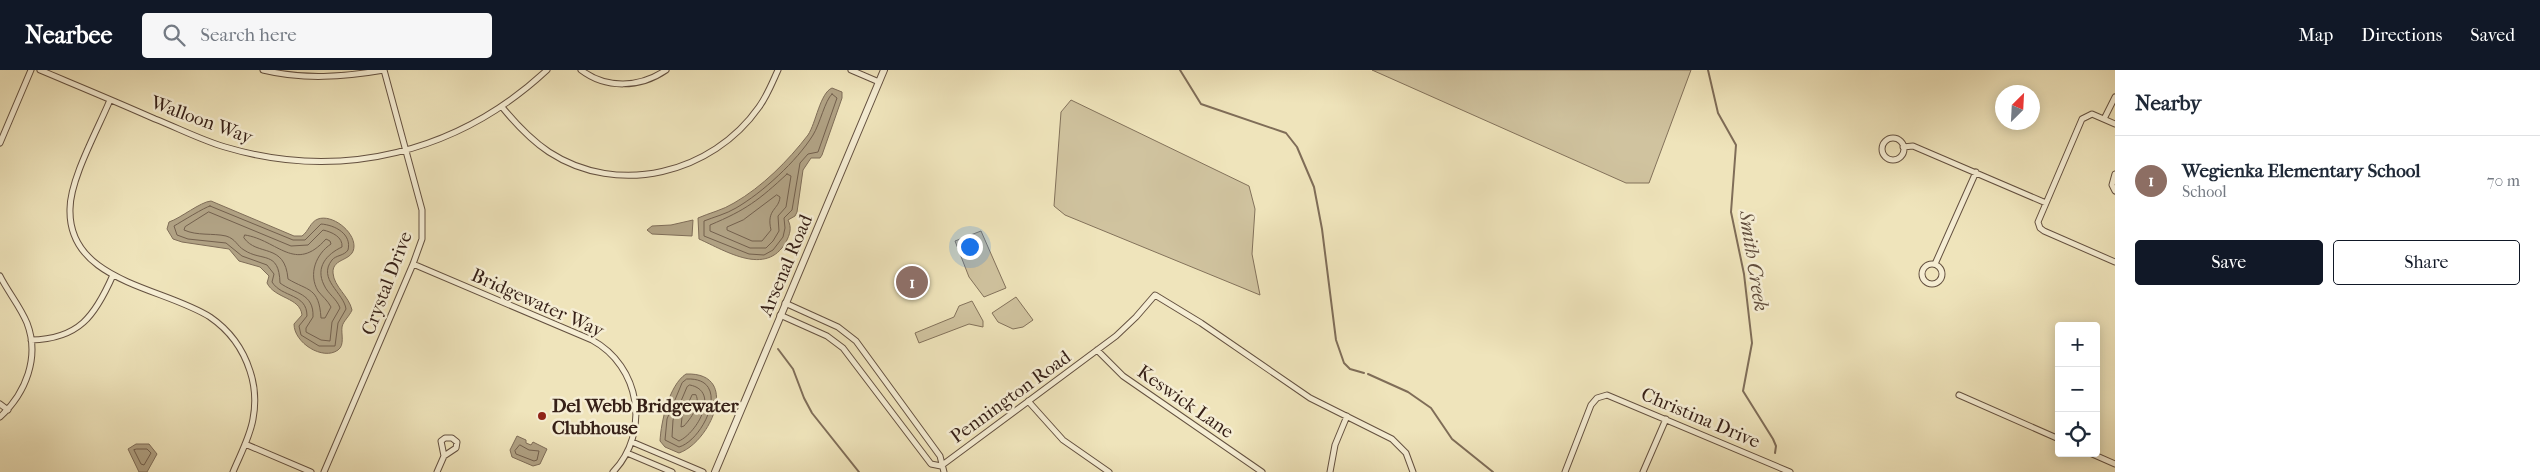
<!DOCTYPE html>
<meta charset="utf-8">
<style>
:root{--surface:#fff;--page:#f6f6f7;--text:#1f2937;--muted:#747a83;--line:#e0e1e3;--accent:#111827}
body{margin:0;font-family:"IM FELL French Canon",serif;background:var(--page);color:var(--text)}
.controls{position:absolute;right:15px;bottom:15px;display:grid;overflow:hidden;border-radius:5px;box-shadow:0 2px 12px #0003}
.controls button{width:45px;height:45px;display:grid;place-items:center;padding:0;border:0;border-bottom:1px solid var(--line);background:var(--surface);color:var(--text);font:25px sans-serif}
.compass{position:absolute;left:1995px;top:15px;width:45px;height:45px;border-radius:50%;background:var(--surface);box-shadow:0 2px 12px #0003;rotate:24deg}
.you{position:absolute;left:969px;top:176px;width:18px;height:18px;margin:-12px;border:4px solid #fff;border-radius:50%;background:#1a73e8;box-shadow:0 0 0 8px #1a73e833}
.badge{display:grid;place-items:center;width:32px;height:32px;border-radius:50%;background:var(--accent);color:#fff;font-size:16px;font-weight:700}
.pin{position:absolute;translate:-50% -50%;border:2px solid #fff;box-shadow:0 1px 5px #0006}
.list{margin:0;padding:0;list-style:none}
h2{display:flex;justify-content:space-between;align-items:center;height:65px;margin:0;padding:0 20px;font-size:21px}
h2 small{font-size:16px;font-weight:400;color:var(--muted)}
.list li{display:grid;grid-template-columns:32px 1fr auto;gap:15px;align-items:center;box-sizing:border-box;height:90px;padding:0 20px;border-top:1px solid var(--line)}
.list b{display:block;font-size:19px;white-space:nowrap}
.list p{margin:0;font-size:16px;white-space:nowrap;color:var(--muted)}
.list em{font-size:16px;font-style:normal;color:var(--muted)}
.actions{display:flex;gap:10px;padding:15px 20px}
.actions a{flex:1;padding:11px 0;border:1px solid var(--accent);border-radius:5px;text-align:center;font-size:18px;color:var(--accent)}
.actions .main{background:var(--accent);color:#fff}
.icon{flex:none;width:28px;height:28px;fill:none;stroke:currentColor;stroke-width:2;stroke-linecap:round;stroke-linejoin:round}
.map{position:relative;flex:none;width:2115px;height:402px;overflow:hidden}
header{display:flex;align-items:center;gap:30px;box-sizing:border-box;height:70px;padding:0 25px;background:var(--accent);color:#fff}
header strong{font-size:24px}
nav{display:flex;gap:28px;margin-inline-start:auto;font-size:18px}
.search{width:350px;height:45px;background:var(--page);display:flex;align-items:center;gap:12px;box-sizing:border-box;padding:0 18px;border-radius:5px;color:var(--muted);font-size:19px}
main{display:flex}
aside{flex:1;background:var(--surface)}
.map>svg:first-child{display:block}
</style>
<header>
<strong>Nearbee</strong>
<div class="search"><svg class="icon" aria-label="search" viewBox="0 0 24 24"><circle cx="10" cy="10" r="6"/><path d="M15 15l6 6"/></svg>Search here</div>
<nav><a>Map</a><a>Directions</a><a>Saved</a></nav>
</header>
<main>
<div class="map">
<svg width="2115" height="402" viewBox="0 0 2115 402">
<rect width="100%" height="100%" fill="#efe4bb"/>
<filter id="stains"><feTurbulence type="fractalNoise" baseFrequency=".004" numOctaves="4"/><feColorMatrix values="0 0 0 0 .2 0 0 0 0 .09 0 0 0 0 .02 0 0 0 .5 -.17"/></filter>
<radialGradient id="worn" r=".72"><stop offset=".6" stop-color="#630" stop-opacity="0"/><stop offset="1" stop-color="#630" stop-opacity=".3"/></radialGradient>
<path fill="#d0c39f" stroke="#83725b" d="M 1372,0 L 1691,0 L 1649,113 L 1626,113 Z
M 1071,30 L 1249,116 L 1255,139 L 1252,184 L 1260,225 L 1065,145 L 1054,136 L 1061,42 Z
M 981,161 L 1006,218 L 984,227 L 969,207 L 955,171 Z
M 1016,227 L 1033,250 L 1023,257 L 1013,259 L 998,252 L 992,243 Z
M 972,231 L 983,251 L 983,257 L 969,254 L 919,273 L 915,263 L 954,247 L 959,236 Z"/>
<path fill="#b0a183" stroke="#7f6d58" d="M 832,18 L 842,22 L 842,28 L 822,85 L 820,88 L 811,88 L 803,100 L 797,142 L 795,146 L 788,150 C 792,158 790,164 786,172 C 766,207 726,181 699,169 L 698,148 C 709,143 723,140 734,133 C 762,117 788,91 808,65 C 816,53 820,23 832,18 Z
M 211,131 L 294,166 L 302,166 C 309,161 310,152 318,149 C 332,144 354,161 354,176 C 354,192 332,187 333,203 C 334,217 349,226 352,240 C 349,247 343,251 342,257 C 341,264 345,275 338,280 C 323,291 294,273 294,254 L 302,245 C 300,227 275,229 267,213 L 269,206 L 260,197 L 239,191 L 229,179 L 182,172 L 173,169 L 167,159 L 169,152 C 181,148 200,132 211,131 Z
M 693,150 L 692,166 L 652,164 L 647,160 L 652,156 L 671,155 Z
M 686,304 C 741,302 711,372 679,383 L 665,377 L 660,371 C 661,352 669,315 686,304 Z
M 517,366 L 526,370 L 526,373 L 531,375 L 533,372 L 547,379 L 540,394 L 533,396 L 512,387 L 510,380 Z
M 136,374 L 149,374 L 157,384 L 147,402 L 139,402 L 128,379 Z"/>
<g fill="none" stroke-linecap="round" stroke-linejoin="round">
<path stroke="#73604d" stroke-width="1" d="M 832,24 L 837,28 L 818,82 L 808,84 L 800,93 L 792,140 L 784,148 L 785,158 L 783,167 L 773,180 L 764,185 L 749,184 L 704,166 L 704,151 C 714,147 726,144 736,138 C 762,123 797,91 813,65 C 820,54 825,30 832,24 Z
M 787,104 L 791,106 L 786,137 L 778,146 L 779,161 L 773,171 L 766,178 L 750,178 L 710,161 L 710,155 C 746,140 759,130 787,104 Z
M 777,125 L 780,127 C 779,140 766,139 771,160 L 762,171 L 752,171 L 727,160 L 727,157 L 743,150 Z
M 210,136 L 293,170 L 305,170 L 321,154 C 335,155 352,164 348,180 C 344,186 336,185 332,190 C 317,209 344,223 346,239 L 338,253 L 335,276 L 319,276 L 301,265 L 299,256 L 307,246 C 307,223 282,228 272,212 L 274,204 L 267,195 L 242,186 L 226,173 L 188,169 L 177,165 L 174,156 C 181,152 205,137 210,136 Z
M 209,142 L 291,176 L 308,175 L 323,160 C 332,162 343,167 342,177 C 327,184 315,197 324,215 C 328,224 337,229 340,238 L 332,252 L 330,271 L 321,270 L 306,262 L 306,258 L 313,247 C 314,223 295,224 280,213 C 279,180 262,192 244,180 C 237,176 236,169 226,166 C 213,163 197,166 184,160 L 185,157 Z
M 245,165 C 278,170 295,204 326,169 L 330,171 L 331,174 C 316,184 308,204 318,221 C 322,226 328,231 331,237 L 325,248 L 321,248 C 319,217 308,221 288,209 C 285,172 257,187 244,168 Z
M 687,309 C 733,307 704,370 679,377 L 665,370 L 667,349 L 682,313 Z
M 690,315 C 721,321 697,363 679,371 L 672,367 L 673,350 L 687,317 Z
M 696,325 C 701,335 691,348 684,356 L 681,357 L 682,347 L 692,325 Z
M 520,375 L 529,380 L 539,381 L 537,390 L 534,391 L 516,384 L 515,381 Z
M 137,379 L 147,379 L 151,383 L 144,395 L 141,394 L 134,380 Z"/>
<path stroke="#7f6d58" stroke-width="2" d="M 1180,0 L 1201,34 L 1286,63 L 1297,77 L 1314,117 L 1322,159 L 1336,270 L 1344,293 L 1350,299 L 1364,303
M 1708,0 L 1718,43 L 1736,75 L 1731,142 L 1744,204 L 1752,273 L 1743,321 L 1773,369 L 1776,376 L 1775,383
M 778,279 L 793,299 L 804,328 L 812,343 L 859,402
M 1368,304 L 1408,322 L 1431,338 L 1452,369 L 1493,402"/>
<g stroke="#645140" stroke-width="7">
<path id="minor" d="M 40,0 C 78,16 117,32 155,49 C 178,58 201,70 225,77 C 342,112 459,82 547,0
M 263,0 C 304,10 343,7 384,0
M 581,0 C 606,19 640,18 666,0
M 851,0 L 879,12
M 110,30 C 98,59 70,109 70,139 C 68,212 163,217 210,247 C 229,260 243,279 250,301 C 255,316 256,333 253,349 C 250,367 240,385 233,402
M 502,37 C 516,54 531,70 549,82 C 618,127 712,104 759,37 C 767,26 772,13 778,0
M 2104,49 L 2115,27
M 2115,54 L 2092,44 L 2082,49 L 2038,152 L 2040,158 L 2044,161 L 2115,192
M1882 79a11 11 0 1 1 22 0a11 11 0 1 1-22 0Z
M 0,73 L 31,0
M 1903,77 L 1913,76 L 2046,133
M 2115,104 L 2112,115 L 2115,121
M1922 204a10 10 0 1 1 20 0a10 10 0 1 1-20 0Z
M 413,194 L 592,270 C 640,296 651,362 613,402
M 1935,194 L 1976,102
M 0,206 C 8,222 20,236 27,253 C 40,287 26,323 0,347
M 785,233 L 838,257 L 856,271 L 940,386 L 944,402
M 780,245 L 827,266 L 843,278 L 931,394 L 941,396
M 31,270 C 79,269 95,246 113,205
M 1097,280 L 1123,306 L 1262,402
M 1959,325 L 2059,369
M 1028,331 L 1063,370 L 1109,402
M 0,334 L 8,340
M 632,372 L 703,402
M 245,374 L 311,402
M 627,383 L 672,402
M 2090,383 L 2115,394
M 941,396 L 1116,266 L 1136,247 L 1155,225 L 1201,253 L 1310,328 L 1392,369 L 1406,383 L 1413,402
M 324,402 L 413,194 L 422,169 L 422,140 L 384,0
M 437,402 L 444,386 L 441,371 L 445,368 L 452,368 L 457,372 L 456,378 L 444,386
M 1330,402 L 1335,375 L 1347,346
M 1565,402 L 1591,335 L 1597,328 L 1607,325 L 1790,402
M 1643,402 L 1666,349"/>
</g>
<g stroke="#645140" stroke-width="8">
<path id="tertiary" d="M 715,402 L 884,0"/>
</g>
<use href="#minor" stroke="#f5edd3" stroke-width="5"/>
<use href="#tertiary" stroke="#f5edd3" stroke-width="6"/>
</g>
<circle fill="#8f2418" stroke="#f5edd3" stroke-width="2" cx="542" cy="346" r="5"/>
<g text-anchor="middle" stroke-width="5" stroke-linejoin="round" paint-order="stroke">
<g font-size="19" fill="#362017" stroke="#f5edd3">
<text transform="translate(202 49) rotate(20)" y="7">Walloon Way</text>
<text transform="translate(785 195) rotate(-67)" y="7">Arsenal Road</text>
<text transform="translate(386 213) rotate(-69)" y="7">Crystal Drive</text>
<text transform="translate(538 232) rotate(24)" y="7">Bridgewater Way</text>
<text transform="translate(1010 326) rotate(-36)" y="7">Pennington Road</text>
<text transform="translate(1186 331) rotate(35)" y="7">Keswick Lane</text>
<text transform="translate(1701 347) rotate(23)" y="7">Christina Drive</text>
</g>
<g font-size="19" font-weight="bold" fill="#362017" stroke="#f5edd3" text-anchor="start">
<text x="552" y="342">Del Webb Bridgewater<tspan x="552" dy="22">Clubhouse</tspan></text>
</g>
<g font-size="20" font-style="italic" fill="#614d3d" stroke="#f5edd3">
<text transform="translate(1754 191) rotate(81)" y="7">Smith Creek</text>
</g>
</g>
<rect width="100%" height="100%" filter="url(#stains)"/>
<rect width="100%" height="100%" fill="url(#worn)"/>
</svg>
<div class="controls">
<button>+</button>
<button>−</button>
<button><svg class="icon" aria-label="locate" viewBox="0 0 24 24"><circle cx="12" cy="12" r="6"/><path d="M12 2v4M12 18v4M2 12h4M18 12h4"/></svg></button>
</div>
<svg class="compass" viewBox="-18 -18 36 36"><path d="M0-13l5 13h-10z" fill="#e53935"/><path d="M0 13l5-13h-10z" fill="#747a83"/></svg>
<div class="you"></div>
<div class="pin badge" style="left:912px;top:212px;background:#8d6e63">1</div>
</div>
<aside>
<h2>Nearby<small></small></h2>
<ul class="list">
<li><span class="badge" style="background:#8d6e63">1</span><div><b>Wegienka Elementary School</b><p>School</p></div><em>70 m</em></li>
</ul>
<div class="actions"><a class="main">Save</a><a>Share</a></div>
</aside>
</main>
